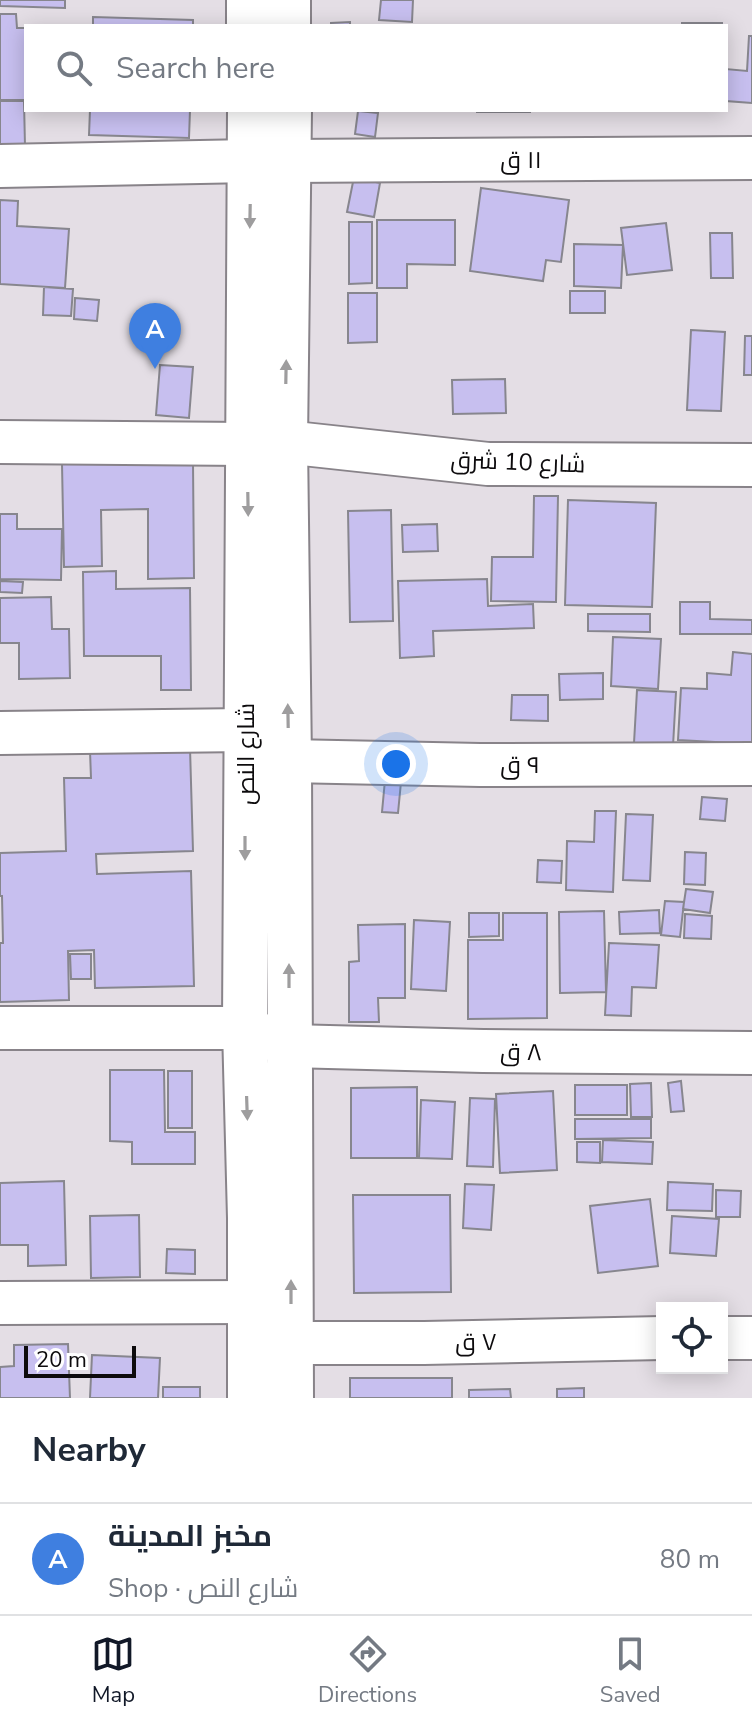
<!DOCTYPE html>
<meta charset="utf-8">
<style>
:root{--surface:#fff;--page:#f6f6f7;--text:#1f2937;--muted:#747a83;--line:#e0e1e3;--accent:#111827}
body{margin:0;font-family:"Nunito Sans",Cairo,sans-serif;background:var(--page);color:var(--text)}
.controls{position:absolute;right:24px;bottom:24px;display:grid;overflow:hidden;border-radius:0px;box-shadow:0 4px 20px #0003}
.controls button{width:72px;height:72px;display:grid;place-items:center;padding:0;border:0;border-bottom:2px solid var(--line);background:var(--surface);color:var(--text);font:40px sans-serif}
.scale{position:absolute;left:24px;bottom:20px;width:112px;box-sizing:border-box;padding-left:8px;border:4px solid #0d0b0d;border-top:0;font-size:22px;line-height:28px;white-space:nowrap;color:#0d0b0d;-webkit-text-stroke:6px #fff;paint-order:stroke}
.you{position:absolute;left:396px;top:764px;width:28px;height:28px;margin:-20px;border:6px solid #fff;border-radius:50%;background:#1a73e8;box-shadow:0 0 0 12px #1a73e833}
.badge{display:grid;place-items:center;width:52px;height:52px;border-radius:50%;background:var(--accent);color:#fff;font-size:26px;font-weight:700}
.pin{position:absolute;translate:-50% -66px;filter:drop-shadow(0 2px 4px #0008)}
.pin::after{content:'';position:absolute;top:42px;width:28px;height:24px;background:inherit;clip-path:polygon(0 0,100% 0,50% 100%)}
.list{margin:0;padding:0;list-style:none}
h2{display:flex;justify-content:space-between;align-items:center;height:104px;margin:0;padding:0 32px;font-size:34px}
h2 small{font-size:26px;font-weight:400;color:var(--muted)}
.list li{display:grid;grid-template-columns:52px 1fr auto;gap:24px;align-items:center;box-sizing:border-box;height:112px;padding:0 32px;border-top:2px solid var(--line)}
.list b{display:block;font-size:30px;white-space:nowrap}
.list p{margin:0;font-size:26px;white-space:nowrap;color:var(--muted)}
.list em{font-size:26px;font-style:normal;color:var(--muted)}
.icon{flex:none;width:44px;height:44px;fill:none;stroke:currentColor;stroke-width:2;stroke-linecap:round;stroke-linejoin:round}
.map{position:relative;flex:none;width:752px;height:1398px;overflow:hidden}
.search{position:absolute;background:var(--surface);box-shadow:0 4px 20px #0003;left:24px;right:24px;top:24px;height:88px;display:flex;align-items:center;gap:20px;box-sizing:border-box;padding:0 28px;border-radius:0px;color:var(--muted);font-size:30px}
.sheet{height:216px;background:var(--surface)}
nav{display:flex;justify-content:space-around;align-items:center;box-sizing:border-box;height:112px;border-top:2px solid var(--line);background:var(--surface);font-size:22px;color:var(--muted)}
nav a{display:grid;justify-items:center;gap:4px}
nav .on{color:var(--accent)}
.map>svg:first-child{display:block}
</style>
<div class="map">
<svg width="752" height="1398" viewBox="0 0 752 1398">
<rect width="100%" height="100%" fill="#e4dee5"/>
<path fill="#c7bfef" stroke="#87868e" stroke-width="2" d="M 0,0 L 65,0 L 65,8 L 0,6 Z
M 381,0 L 413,0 L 412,22 L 379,20 Z
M 0,14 L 16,14 L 17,28 L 26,28 L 26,100 L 0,100 Z
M 93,17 L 193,20 L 193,26 L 93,26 Z
M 350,22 L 350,26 L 331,26 L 331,23 Z
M 682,23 L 722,23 L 722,26 L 682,26 Z
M 749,36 L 752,36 L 752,103 L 726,101 L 726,69 L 747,71 Z
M 0,101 L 24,101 L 25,146 L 0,147 Z
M 90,110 L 190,110 L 189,138 L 89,135 Z
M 477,110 L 530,110 L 530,112 L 477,112 Z
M 358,111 L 378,113 L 375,137 L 355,134 Z
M 354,177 L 380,183 L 374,217 L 347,212 Z
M 481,188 L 569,200 L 561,262 L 546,260 L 543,281 L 470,271 Z
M 0,200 L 18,201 L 17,226 L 69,229 L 65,288 L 0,284 Z
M 377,220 L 455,220 L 455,265 L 407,264 L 407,288 L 377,288 Z
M 349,222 L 372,222 L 372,283 L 349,284 Z
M 666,223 L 672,270 L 627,275 L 621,228 Z
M 710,233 L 732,233 L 733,278 L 711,278 Z
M 574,244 L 623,245 L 621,288 L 574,286 Z
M 44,287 L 73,289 L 71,316 L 43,315 Z
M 570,291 L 605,291 L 605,313 L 570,313 Z
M 348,293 L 377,293 L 377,342 L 348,343 Z
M 75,298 L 99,300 L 97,321 L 74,319 Z
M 691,330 L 725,332 L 721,411 L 687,410 Z
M 745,336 L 752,336 L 752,375 L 744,375 Z
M 160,365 L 193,367 L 189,418 L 156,415 Z
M 505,379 L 506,413 L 453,414 L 452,380 Z
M 193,463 L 194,578 L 148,579 L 148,509 L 101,510 L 102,566 L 64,567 L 62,464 Z
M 534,496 L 558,496 L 556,602 L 491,601 L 492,557 L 533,557 Z
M 568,500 L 656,503 L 652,607 L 565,605 Z
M 391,510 L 393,621 L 350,622 L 348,511 Z
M 0,514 L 17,514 L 17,529 L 62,529 L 61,580 L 0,579 Z
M 437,524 L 438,551 L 403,552 L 402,525 Z
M 116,571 L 116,589 L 190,588 L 191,690 L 161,690 L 161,656 L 84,656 L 83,572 Z
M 487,579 L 488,606 L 533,604 L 534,628 L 433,631 L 434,656 L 400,658 L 398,581 Z
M 0,581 L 23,582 L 22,593 L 0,592 Z
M 51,597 L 52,629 L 69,629 L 70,678 L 19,679 L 19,643 L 0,643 L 0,598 Z
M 680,602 L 710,602 L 710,619 L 752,620 L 752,634 L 680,634 Z
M 588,614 L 650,614 L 650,632 L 588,631 Z
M 613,637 L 661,639 L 658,689 L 611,686 Z
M 733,652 L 752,654 L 752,744 L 678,740 L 681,688 L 707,689 L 707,673 L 731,675 Z
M 603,673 L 603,699 L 560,700 L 559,674 Z
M 637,690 L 676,692 L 673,746 L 634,743 Z
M 512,695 L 548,695 L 548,721 L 511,720 Z
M 190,748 L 193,851 L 96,854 L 97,874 L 191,871 L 194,986 L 95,988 L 94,950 L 68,951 L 69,1000 L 0,1002 L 0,943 L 3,943 L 2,896 L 0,896 L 0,853 L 66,851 L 64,778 L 91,778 L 90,751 Z
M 385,780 L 401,782 L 398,813 L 382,812 Z
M 702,797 L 727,799 L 725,821 L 700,819 Z
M 595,811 L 616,811 L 613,892 L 566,890 L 567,841 L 594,842 Z
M 626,814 L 653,815 L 650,881 L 623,880 Z
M 685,852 L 706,853 L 705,885 L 684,884 Z
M 538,860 L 562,861 L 561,883 L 537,882 Z
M 686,889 L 713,892 L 710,913 L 683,909 Z
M 665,901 L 684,902 L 680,937 L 661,935 Z
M 659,910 L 660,933 L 620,934 L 619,912 Z
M 604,911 L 606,992 L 560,993 L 559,912 Z
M 469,913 L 499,913 L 499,936 L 469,937 Z
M 503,913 L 547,913 L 547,1018 L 468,1019 L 468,940 L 503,940 Z
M 685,914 L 712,916 L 711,939 L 684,938 Z
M 414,920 L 450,922 L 446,991 L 411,989 Z
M 405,924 L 405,998 L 378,998 L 379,1022 L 349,1022 L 349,962 L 359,961 L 358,925 Z
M 609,943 L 659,945 L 656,988 L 632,987 L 631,1016 L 605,1015 Z
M 70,954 L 91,954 L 91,979 L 71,979 Z
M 110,1070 L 164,1070 L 165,1132 L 195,1132 L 195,1164 L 132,1164 L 132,1142 L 110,1141 Z
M 168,1071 L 192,1071 L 192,1128 L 168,1128 Z
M 681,1081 L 684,1111 L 671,1112 L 668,1083 Z
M 651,1083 L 652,1117 L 631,1117 L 630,1084 Z
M 575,1085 L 627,1085 L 627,1115 L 575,1115 Z
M 417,1087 L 417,1158 L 351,1158 L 351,1088 Z
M 553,1091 L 557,1170 L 500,1173 L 496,1094 Z
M 470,1098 L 495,1099 L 493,1167 L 467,1166 Z
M 421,1100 L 455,1102 L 452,1159 L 419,1158 Z
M 575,1119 L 651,1119 L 651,1138 L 575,1139 Z
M 603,1140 L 653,1142 L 652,1164 L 602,1162 Z
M 577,1142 L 600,1142 L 600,1163 L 577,1162 Z
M 64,1181 L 66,1265 L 28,1266 L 28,1245 L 0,1245 L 0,1183 Z
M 668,1182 L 713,1184 L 712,1211 L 667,1210 Z
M 465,1184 L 494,1185 L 491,1230 L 463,1228 Z
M 716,1190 L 741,1191 L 740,1217 L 716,1217 Z
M 353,1195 L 450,1195 L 451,1292 L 354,1293 Z
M 650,1199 L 658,1266 L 598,1273 L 590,1206 Z
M 139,1215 L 140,1277 L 91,1278 L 90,1216 Z
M 672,1216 L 719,1219 L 716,1256 L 670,1253 Z
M 167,1249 L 195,1250 L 195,1274 L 166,1273 Z
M 68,1344 L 70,1398 L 0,1398 L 0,1367 L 14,1366 L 14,1345 Z
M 92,1355 L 160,1358 L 158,1398 L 90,1398 Z
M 350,1378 L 452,1378 L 452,1398 L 350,1398 Z
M 163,1387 L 200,1387 L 200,1398 L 163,1398 Z
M 584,1388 L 584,1398 L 557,1398 L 557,1389 Z
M 510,1389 L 511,1398 L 469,1398 L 469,1390 Z"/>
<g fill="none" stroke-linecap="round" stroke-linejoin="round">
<g stroke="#888389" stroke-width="46">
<path id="minor" d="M 289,161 L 752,158
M 0,166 L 250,161
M 0,442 L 247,444 L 285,442 L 488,464 L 752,465
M 0,733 L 246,730
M 289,761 L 480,765 L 752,764
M 0,1028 L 245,1028 L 290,1046 L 483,1051 L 752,1053
M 0,1303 L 249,1302
M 722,1338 L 752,1338
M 291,1343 L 424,1343 L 662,1338"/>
</g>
<g stroke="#888389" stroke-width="48">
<path id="secondary" d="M 249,0 L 249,26
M 288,0 L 288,26
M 250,110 L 245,1028 L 250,1218 L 250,1398
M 289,110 L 285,442 L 289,761 L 291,1398"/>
</g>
<use href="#minor" stroke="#fff" stroke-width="42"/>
<use href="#secondary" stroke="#fff" stroke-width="44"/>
</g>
<defs><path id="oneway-solid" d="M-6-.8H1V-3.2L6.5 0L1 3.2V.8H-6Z" transform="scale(2)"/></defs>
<g fill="#9e9d9e">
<use href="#oneway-solid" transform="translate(250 216) rotate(91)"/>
<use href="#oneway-solid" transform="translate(286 372) rotate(-89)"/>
<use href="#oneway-solid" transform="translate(248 504) rotate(89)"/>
<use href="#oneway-solid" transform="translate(288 716) rotate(-91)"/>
<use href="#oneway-solid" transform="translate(245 848) rotate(90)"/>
<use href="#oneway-solid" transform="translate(289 976) rotate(-90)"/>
<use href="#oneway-solid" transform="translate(247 1108) rotate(88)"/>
<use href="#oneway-solid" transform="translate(291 1292) rotate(-90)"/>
</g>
<g text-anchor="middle" stroke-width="7" stroke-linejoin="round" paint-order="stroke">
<g font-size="24" fill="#0d0b0d" stroke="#fff">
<text x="521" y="168">١١ ق</text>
<text transform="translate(518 462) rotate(2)" y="8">شارع 10 شرق</text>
<text transform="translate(246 754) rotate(-90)" y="8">شارع النص</text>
<text x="520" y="773">٩ ق</text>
<text transform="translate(521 1052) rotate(1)" y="8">٨ ق</text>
<text transform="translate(476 1342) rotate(-1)" y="8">٧ ق</text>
</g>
</g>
</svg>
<div class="controls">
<button><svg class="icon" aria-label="locate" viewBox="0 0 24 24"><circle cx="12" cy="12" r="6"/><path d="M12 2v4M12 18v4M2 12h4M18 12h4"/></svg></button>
</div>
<div class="scale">20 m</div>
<div class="you"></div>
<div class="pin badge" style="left:155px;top:369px;background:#3f7fe0">A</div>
<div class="search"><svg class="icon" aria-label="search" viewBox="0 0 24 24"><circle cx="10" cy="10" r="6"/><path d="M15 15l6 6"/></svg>Search here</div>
</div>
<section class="sheet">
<h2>Nearby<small></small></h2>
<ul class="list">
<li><span class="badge" style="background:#3f7fe0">A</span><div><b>مخبز المدينة</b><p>Shop · شارع النص</p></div><em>80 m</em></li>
</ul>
</section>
<nav>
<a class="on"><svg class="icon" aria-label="map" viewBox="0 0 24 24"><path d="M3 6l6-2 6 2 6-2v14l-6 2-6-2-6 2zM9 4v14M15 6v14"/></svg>Map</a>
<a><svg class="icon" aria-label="directions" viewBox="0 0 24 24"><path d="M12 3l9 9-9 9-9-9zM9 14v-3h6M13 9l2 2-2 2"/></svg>Directions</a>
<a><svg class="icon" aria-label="saved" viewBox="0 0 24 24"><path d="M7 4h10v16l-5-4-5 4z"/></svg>Saved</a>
</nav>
